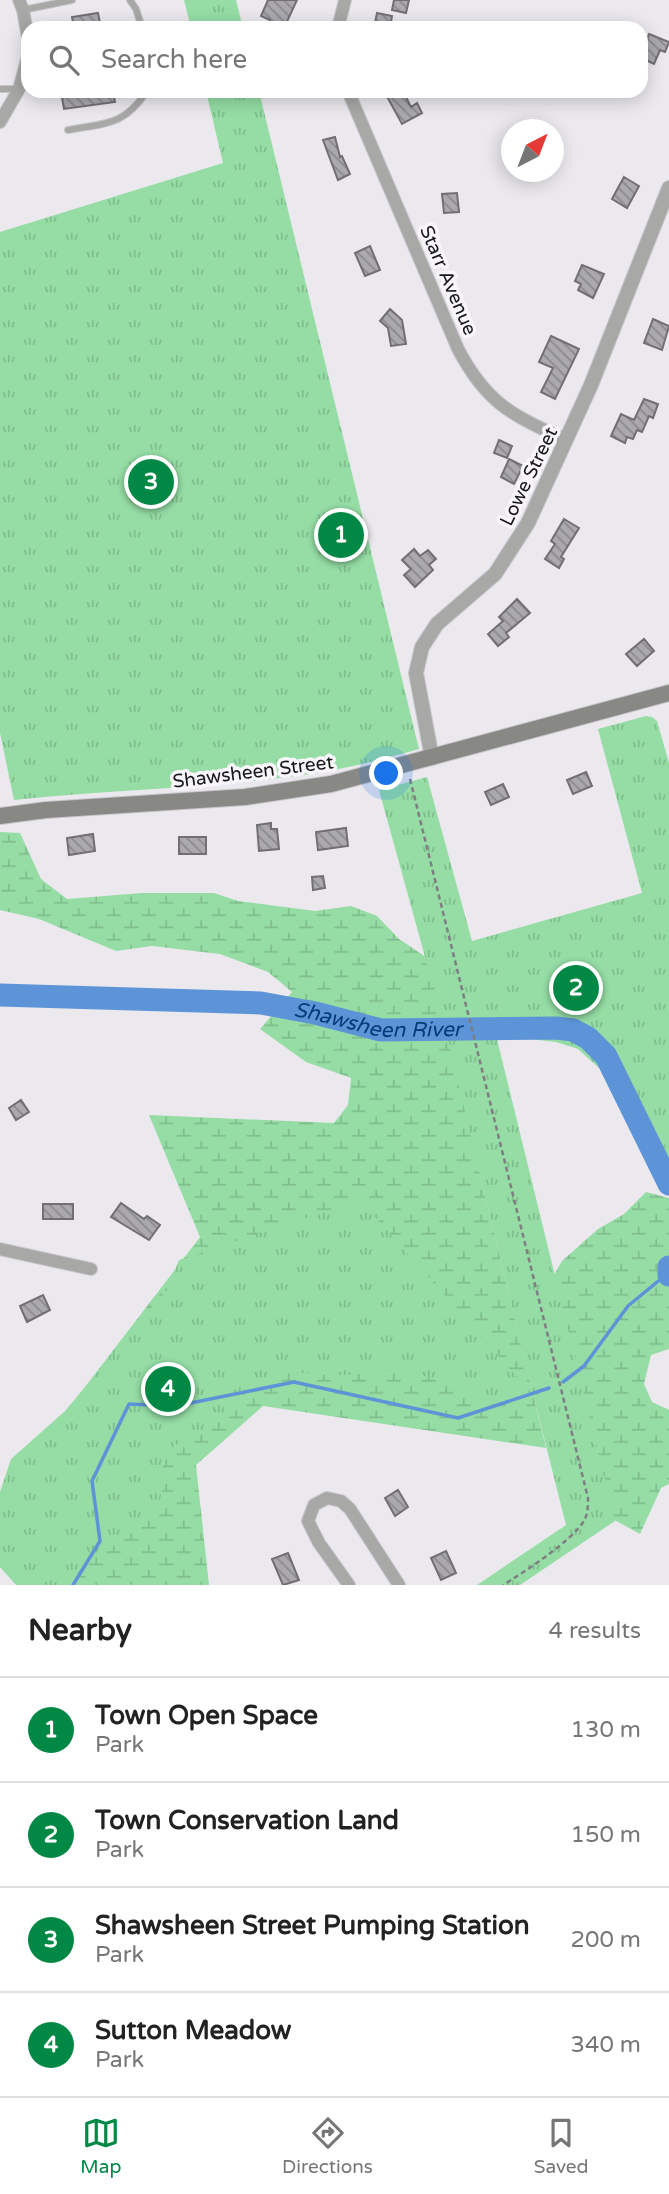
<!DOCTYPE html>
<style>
:root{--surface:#fff;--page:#f6f6f6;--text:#222;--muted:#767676;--line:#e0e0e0;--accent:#018844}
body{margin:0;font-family:"Varela Round",sans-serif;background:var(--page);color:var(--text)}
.compass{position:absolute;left:501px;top:119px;width:63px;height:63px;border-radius:50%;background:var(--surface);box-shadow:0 4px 18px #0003;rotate:42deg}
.you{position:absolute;left:387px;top:774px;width:24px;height:24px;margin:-18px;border:5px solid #fff;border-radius:50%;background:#1a73e8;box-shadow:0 0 0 10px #1a73e833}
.badge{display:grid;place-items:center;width:46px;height:46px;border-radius:50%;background:var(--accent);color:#fff;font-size:23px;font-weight:700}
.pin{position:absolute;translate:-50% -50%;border:4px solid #fff;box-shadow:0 2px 7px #0006}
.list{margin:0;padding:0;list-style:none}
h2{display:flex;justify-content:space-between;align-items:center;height:91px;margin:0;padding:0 28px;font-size:30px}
h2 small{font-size:23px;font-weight:400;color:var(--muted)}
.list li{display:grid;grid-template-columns:46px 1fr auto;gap:21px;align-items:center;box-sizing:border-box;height:105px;padding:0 28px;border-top:2px solid var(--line)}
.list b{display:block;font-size:26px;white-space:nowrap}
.list p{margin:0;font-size:23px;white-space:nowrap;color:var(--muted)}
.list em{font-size:23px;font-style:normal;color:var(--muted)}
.icon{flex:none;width:38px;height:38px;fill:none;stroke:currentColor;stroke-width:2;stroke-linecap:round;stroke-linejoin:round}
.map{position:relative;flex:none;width:669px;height:1585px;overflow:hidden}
.search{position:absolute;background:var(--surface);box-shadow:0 4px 18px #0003;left:21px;right:21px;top:21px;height:77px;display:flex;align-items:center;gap:18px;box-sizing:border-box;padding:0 24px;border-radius:21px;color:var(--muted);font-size:26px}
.sheet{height:511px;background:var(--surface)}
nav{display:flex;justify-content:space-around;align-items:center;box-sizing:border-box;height:98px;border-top:2px solid var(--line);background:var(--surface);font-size:19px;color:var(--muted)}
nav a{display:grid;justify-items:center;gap:4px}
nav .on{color:var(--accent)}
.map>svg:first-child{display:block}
</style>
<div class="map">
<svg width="669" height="1585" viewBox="0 0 669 1585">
<defs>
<pattern id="wetland-marsh" width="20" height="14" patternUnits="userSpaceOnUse" patternTransform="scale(1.75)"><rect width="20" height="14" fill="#95dda5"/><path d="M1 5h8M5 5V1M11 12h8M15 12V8" fill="none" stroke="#80bd8d"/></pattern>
<pattern id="park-tufts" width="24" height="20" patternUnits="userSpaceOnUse" patternTransform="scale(1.75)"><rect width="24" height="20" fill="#95dda5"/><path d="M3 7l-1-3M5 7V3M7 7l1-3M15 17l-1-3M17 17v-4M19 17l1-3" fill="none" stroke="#80bd8d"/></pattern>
<pattern id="building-back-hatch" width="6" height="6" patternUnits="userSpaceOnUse" patternTransform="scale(1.75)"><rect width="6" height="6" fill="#aba9ae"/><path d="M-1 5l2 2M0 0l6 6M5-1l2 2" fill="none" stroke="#8a898d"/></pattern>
</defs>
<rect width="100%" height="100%" fill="#ebe9ee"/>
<path fill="url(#wetland-marsh)" d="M 0,832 L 20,833 L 41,879 L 67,899 L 142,893 L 214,893 L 238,901 L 315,911 L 351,906 L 377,916 L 399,939 L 432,961 L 482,1182 L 546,1448 L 263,1406 L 196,1465 L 209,1585 L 26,1585 L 49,1434 L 200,1237 L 149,1115 L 334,1123 L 348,1105 L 351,1078 L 306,1062 L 260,1029 L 292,992 L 268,972 L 220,954 L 152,946 L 116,951 L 39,919 L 0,910 Z
M 646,1192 L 669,1198 L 669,1349 L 651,1355 L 644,1384 L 652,1402 L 669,1410 L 669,1484 L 661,1488 L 640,1534 L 607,1516 L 546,1289 L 562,1261 L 598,1229 L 624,1214 Z"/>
<path fill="url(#park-tufts)" d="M 184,0 L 236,0 L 243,28 L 191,28 Z
M 206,91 L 259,91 L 419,749 C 387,758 354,767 321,772 C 219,789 116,789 14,800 L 0,733 L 0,232 L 223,163 Z
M 646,716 L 652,717 L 657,721 L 669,763 L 669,1174 L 630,1109 L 623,1090 L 578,1049 L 556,1042 L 496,1035 L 615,1521 L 520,1585 L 477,1585 L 566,1525 L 534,1398 C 489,1417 455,1383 414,1373 C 388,1367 365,1375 340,1375 C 311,1376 290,1366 262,1382 C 241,1394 228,1414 209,1427 C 194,1437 170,1441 163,1461 C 162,1466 163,1472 163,1477 C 163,1494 159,1508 147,1521 C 128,1540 102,1550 83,1568 L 78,1573 L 75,1585 L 16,1585 L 0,1567 L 0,1492 L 11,1459 L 65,1411 L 148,1312 L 167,1290 L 179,1260 L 360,1200 L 533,1395 L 446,1033 L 379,790 L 427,777 L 472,941 L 642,893 L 598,729 Z"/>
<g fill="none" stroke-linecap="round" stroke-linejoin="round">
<path stroke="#5d94d8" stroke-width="3.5" d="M 563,1382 L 584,1366 L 628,1306 L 668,1273
M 73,1585 L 100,1541 L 92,1481 L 129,1404 L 176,1406 L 294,1382 L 458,1418 L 549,1388"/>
<g stroke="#5d94d8" stroke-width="23">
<path id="s1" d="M 0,995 L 261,1003 L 315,1013 L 381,1030 L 556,1028 L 573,1030 L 588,1038 L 606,1056 L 669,1184"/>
<path d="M 669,1267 L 669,1275"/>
</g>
</g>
<path fill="url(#building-back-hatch)" stroke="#716f74" stroke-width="2" d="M 268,0 L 297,0 L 284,28 L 267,28 L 270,20 L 261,16 Z
M 394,0 L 409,0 L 406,13 L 392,10 Z
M 98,13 L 101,28 L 74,28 L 72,17 Z
M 377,13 L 392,16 L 390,28 L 374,28 Z
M 649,34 L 669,42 L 665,52 L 660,50 L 654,64 L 641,58 Z
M 68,91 L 113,91 L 115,102 L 64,109 L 61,92 Z
M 384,91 L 403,91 L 411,107 L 417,103 L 422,113 L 402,124 Z
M 335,137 L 340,157 L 342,156 L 350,174 L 338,180 L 323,140 Z
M 624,177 L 639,186 L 627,208 L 612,199 Z
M 457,193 L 459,212 L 444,213 L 442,194 Z
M 370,246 L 380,270 L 365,276 L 355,253 Z
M 582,265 L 604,274 L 593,298 L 578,290 L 581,284 L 575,281 Z
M 390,309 L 402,320 L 406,344 L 391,346 L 388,328 L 380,321 Z
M 653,319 L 669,326 L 662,350 L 644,343 Z
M 551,336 L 579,349 L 555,399 L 541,392 L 553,368 L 539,362 Z
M 644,399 L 658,404 L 653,418 L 649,416 L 642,432 L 637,430 L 633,439 L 627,437 L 625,443 L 611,436 L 621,414 L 634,420 Z
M 499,440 L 512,446 L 507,458 L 494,453 Z
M 509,459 L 523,466 L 514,484 L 501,477 Z
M 564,519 L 579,528 L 561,557 L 564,559 L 559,568 L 545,559 L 555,544 L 551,541 Z
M 414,549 L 420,556 L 428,550 L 436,559 L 429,565 L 433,570 L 415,587 L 404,575 L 411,569 L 402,560 Z
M 517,599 L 530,613 L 506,633 L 509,637 L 498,646 L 488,634 L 503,621 L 499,617 Z
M 644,639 L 654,651 L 637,666 L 626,654 Z
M 586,772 L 592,786 L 573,794 L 567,780 Z
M 503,784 L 509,797 L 491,805 L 485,792 Z
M 271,823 L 271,829 L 277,829 L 279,849 L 259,851 L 257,825 Z
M 346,828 L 348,846 L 318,850 L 316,832 Z
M 93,834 L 95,851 L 69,855 L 67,838 Z
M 179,837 L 206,837 L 206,854 L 179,854 Z
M 323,876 L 325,888 L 313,890 L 312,877 Z
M 21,1100 L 29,1112 L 16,1120 L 9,1108 Z
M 121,1203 L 144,1219 L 147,1216 L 160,1225 L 149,1240 L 111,1217 Z
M 43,1204 L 73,1204 L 73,1219 L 43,1219 Z
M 43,1295 L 50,1310 L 27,1322 L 20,1306 Z
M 398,1490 L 408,1507 L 395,1516 L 385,1498 Z
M 446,1551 L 456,1573 L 441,1580 L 431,1558 Z
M 288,1553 L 299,1580 L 283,1585 L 272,1559 Z"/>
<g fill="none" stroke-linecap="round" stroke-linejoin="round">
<g stroke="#c9c7cc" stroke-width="8">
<path id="service" d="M 130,0 L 136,9 L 142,28
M 23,10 L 72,0
M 0,89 L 19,89
M 68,130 C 106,123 124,126 147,91"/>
</g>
<g stroke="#c9c7cc" stroke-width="14">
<path id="minor" d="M 19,0 L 23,10 L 28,38
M 338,28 L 345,0
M 348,91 L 458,349 C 487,404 512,415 566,440
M 0,122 L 19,89 L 28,56
M 0,1249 L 91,1269
M 349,1585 L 319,1543 L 308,1521 L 314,1505 L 327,1498 L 341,1501 L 350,1509 L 399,1585"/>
</g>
<g stroke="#c9c7cc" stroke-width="16">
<path id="tertiary" d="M 432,758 L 416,673 L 422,647 L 437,624 L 495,574 L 528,523 L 591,385 L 669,188"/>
</g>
<g stroke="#c9c7cc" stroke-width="18">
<path id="secondary" d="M 0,816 L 46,810 L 245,797 L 331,784 L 669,693"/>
</g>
<path stroke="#7f7d81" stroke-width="2.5" stroke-dasharray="5 3.5" stroke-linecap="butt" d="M 410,779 L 588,1498 C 588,1505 588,1512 585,1519 C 574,1540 524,1572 503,1585"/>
<use href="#service" stroke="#a8a8a6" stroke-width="6"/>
<use href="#minor" stroke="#a8a8a6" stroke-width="12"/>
<use href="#tertiary" stroke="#a8a8a6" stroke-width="14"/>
<use href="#secondary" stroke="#888884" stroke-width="16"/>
</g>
<g text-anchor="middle" stroke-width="7" stroke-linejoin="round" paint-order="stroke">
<g font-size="19" fill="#171618" stroke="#f8f6fb">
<text transform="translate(449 280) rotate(67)" y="7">Starr Avenue</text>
<text transform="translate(528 476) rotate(-64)" y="7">Lowe Street</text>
<text transform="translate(253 771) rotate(-7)" y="7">Shawsheen Street</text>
</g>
<g font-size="21" font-style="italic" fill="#003c78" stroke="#f8f6fb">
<text dy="7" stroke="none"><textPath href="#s1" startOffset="380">Shawsheen River</textPath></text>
</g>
</g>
</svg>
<svg class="compass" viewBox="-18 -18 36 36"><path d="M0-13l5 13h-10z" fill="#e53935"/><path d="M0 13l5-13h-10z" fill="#767676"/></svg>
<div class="you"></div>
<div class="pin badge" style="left:341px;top:535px">1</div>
<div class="pin badge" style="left:576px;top:988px">2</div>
<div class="pin badge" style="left:151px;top:482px">3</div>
<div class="pin badge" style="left:168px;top:1389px">4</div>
<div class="search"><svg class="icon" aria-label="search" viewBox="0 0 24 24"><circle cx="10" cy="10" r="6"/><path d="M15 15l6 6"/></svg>Search here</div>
</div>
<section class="sheet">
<h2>Nearby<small>4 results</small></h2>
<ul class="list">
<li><span class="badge">1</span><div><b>Town Open Space</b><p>Park</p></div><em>130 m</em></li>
<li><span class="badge">2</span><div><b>Town Conservation Land</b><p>Park</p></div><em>150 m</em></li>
<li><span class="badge">3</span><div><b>Shawsheen Street Pumping Station</b><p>Park</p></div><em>200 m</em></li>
<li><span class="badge">4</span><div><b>Sutton Meadow</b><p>Park</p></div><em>340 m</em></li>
</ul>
</section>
<nav>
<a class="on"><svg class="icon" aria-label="map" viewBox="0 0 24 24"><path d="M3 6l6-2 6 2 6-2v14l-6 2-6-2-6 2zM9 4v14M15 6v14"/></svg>Map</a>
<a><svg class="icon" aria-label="directions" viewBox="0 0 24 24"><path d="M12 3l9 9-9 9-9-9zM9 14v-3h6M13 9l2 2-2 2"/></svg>Directions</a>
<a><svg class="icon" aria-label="saved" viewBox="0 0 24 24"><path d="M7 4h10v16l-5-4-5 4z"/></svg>Saved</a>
</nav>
